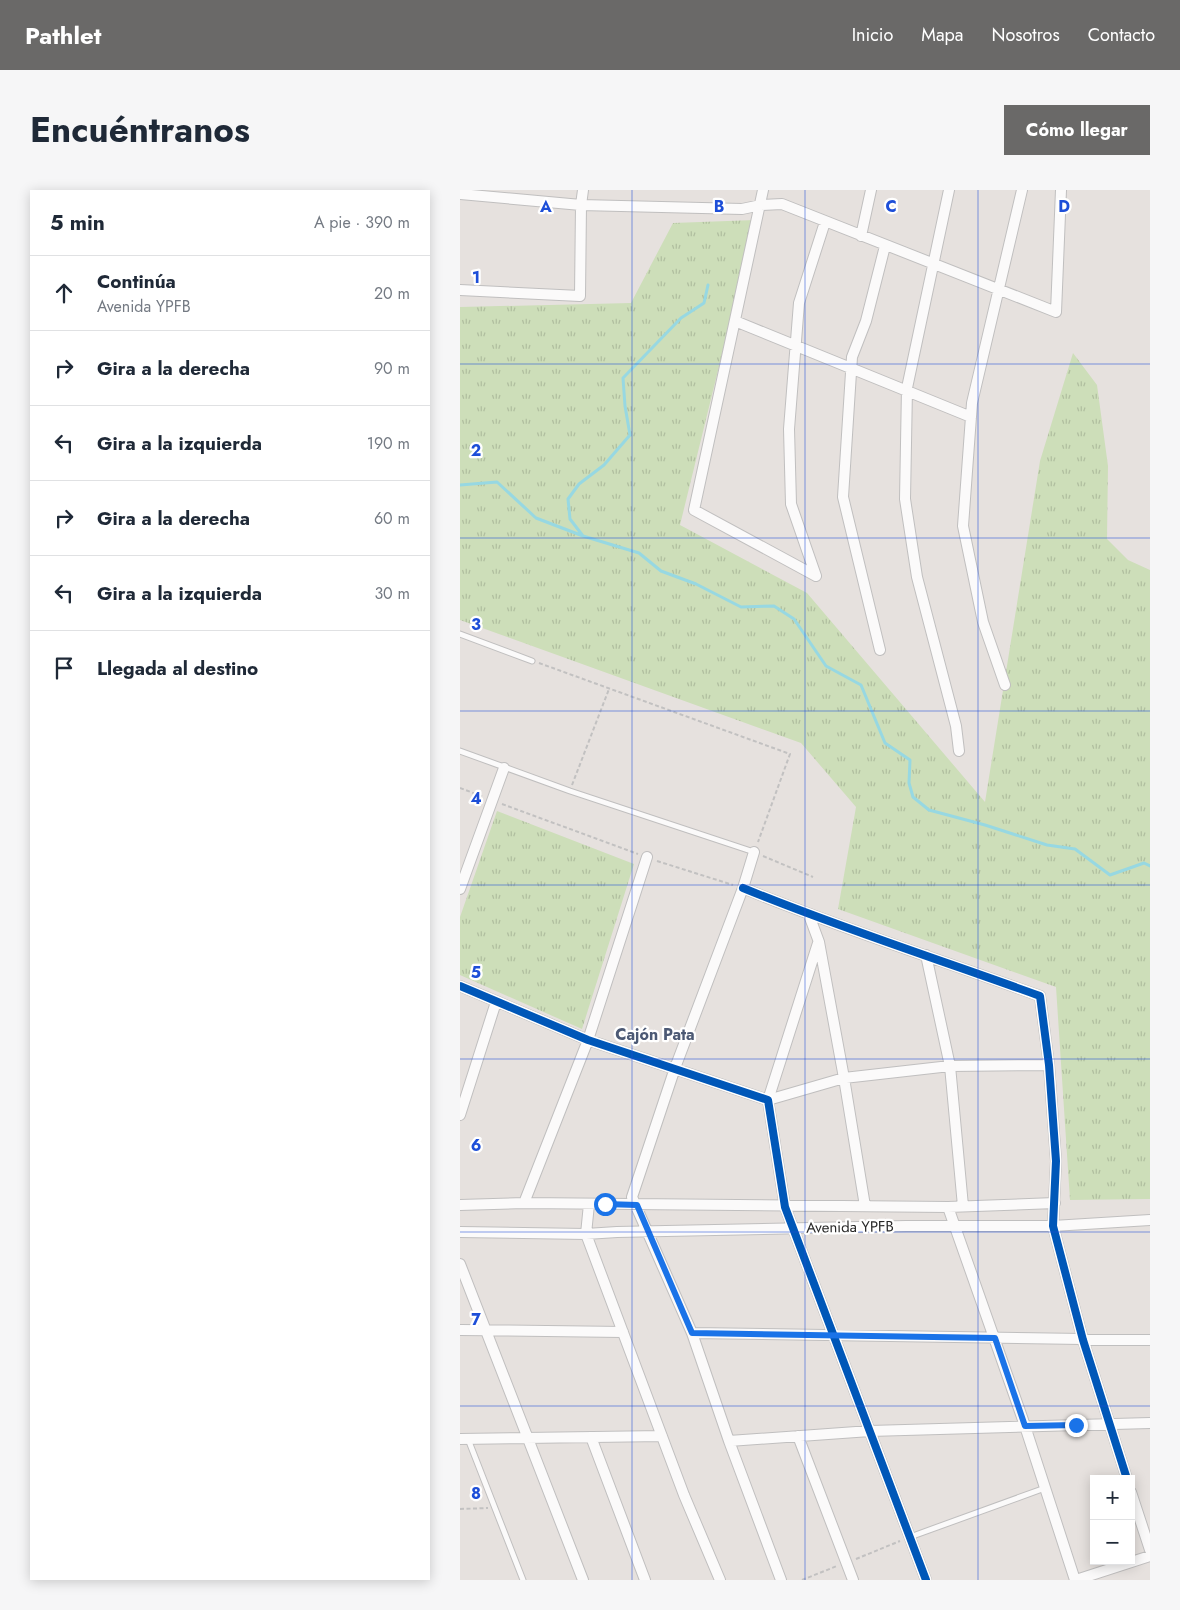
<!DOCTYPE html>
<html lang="es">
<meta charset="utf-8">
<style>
:root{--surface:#fff;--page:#f6f6f7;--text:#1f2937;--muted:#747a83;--line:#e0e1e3;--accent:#6a6968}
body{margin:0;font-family:Jost,sans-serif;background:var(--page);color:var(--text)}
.controls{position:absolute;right:15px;bottom:15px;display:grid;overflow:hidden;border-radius:0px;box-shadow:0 2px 12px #0003}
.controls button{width:45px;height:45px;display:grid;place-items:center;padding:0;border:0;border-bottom:1px solid var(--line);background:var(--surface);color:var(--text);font:25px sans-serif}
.stop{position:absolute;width:15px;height:15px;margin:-11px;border:4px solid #1a73e8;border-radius:50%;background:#fff}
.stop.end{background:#1a73e8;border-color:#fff;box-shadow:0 1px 5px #0008}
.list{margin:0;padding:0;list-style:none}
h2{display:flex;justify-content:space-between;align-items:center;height:65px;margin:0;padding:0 20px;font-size:21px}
h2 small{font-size:16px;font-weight:400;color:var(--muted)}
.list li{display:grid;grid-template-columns:32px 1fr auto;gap:15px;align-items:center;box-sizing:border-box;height:75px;padding:0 20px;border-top:1px solid var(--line)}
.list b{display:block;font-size:19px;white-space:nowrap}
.list p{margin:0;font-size:16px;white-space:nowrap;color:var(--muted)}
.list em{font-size:16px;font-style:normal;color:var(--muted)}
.icon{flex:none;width:28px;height:28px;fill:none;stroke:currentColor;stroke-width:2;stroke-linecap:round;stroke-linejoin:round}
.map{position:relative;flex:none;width:690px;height:1390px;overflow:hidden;border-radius:0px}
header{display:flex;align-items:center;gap:30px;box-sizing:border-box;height:70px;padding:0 25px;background:var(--accent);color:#fff}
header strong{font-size:24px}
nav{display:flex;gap:28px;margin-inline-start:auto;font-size:18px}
.intro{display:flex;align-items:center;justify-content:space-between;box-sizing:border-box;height:120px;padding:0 30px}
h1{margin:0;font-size:35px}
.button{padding:12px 22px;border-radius:0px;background:var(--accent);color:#fff;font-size:18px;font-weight:700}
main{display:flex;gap:30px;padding:0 30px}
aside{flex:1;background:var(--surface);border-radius:0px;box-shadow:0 2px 12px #0003}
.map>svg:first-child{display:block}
</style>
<header>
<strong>Pathlet</strong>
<nav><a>Inicio</a><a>Mapa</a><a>Nosotros</a><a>Contacto</a></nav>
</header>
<div class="intro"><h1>Encuéntranos</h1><a class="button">Cómo llegar</a></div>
<main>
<aside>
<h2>5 min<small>A pie · 390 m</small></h2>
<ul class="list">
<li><svg class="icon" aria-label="ahead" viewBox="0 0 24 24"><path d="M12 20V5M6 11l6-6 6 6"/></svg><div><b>Continúa</b><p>Avenida YPFB</p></div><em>20 m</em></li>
<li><svg class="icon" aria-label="right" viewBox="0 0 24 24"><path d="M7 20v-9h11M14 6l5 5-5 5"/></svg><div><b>Gira a la derecha</b></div><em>90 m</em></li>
<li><svg class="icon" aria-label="left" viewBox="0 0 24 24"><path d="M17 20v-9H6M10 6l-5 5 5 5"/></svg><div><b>Gira a la izquierda</b></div><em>190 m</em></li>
<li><svg class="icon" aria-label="right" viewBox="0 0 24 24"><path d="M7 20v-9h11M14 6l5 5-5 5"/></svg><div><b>Gira a la derecha</b></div><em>60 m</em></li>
<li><svg class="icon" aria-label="left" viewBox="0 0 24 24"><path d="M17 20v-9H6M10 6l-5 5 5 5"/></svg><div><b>Gira a la izquierda</b></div><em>30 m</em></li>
<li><svg class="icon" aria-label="arrive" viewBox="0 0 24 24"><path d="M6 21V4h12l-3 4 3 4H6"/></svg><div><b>Llegada al destino</b></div></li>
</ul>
</aside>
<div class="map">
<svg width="690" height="1390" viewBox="0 0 690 1390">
<defs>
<pattern id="grass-tufts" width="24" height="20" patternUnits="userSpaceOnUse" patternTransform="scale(1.25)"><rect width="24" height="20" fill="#cddeb9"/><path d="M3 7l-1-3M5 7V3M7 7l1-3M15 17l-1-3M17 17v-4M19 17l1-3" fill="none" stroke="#b0be9f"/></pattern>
</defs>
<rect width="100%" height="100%" fill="#e6e1de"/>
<path fill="url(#grass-tufts)" d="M 295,30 L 220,335 L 347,403 L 525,612 L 580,271 L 613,163 L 637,195 L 648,276 L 647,349 L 668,370 L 690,380 L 690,1009 L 610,1010 L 596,797 L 378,719 L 396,617 L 341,553 L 0,430 L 0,117 L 171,113 L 213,33 Z
M 37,621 L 174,674 L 122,839 L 0,785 L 0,727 Z"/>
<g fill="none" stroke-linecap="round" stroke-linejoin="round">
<path stroke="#97d8e2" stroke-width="3" d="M 0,295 L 37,292 L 76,328 L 123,346 L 179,363 L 201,381 L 236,394 L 281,417 L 314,416 L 334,429 L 366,476 L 401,495 L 425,553 L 450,570 L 449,593 L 453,607 L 469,620 L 525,635 L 587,655 L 615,659 L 650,685 L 684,673 L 690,676
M 123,346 L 110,329 L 108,309 L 119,294 L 144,275 L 170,245 L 165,216 L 163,188 L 221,128 L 244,113 L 248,95"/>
<g stroke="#c0bfbf" stroke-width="7">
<path id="lane" d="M 0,444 L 72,471
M 0,561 L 110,601 L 294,662
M 8,1249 L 63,1390
M 450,1347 L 585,1298"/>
</g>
<g stroke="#c0bfbf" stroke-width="12">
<path id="street" d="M 303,0 L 234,320 L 356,386
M 489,0 L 447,198 L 445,309 L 457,387 L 496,536 L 499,561
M 0,4 L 121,15 L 282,19 L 301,15 L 322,14 L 596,122 L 601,0
M 401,46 L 411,0
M 0,100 L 120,106 L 121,15 L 123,0
M 275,131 L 511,227
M 356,386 L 331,314 L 329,239 L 339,113 L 365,32
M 420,460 L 383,307 L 392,167 L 406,131 L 425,56
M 545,495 L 523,432 L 503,336 L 512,213 L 562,0
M 294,662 L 283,698 L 215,878 L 172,1007 L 232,1143 L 269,1251 L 321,1390
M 283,698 C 380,738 481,770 580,806 L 589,875 L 596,971 L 593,1036 L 623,1150 L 667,1289
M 0,699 L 44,578
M 349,725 L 359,752 L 384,888 L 405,1016
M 466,765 L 490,876 L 503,1016
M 0,796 L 128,850 L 308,910 L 325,1017 L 466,1390
M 308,910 L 384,888 L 490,876 L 589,875
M 308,910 L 358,753
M 0,925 L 36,812
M 64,1013 L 128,850 L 187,667
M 129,1014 L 126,1044 L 224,1305 L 260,1390
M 0,1015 L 64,1013 L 488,1017 L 595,1013
M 488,1017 L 563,1230 L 615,1390
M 0,1042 L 126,1044 L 157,1042 L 446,1036 L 593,1036 L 690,1030
M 0,1074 L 123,1390
M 0,1140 L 163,1142
M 232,1143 L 690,1150
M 338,1246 L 393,1390
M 131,1247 L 185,1390
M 0,1249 L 202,1246
M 269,1251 L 410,1241 L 690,1233
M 671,1302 L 690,1360
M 616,1390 L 690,1366"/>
</g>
<path stroke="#c2c1c1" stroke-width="2" stroke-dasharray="4 2.5" stroke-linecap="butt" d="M 79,473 L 330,564 L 298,652
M 112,595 L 149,499
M 0,598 L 24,607
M 42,614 L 178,664
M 303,666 L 353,687
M 197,671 L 273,695
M 0,1319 L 28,1318
M 396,1369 L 440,1351
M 342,1390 L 377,1376"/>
<use href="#lane" stroke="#fbfafa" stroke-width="5"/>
<use href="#street" stroke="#fbfafa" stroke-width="10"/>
<g stroke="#fff" stroke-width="11">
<path id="cycleway" d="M 283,698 C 380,738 481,770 580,806 L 589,875 L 596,971 L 593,1036 L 623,1150 L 667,1289
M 0,796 L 128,850 L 308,910 L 325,1017 L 466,1390"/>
</g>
<use href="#cycleway" stroke="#0057b8" stroke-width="8"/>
</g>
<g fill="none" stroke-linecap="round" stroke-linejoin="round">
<path stroke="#1a73e8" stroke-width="6" d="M 145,1014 L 177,1015 L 232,1143 L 535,1148 L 565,1236 L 616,1235"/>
</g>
<path fill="none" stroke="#1d4ed8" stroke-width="1" stroke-opacity="0.55" d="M 172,0 L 172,1390M 345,0 L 345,1390M 518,0 L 518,1390M 0,174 L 690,174M 0,348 L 690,348M 0,521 L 690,521M 0,695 L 690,695M 0,869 L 690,869M 0,1042 L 690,1042M 0,1216 L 690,1216"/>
<g text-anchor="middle" stroke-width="4.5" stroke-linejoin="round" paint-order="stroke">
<g font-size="15" fill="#282828" stroke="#fff">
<text transform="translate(390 1037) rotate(-1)" y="5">Avenida YPFB</text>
</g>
<g font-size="16" font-weight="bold" fill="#4c5974" stroke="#fff">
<text x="195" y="850">Cajón Pata</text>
</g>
</g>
<g font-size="16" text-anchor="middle" font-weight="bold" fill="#1d4ed8" stroke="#fff" stroke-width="4.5" stroke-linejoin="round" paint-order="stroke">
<text x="86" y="22">A</text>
<text x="259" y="22">B</text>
<text x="431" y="22">C</text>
<text x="604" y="22">D</text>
<text x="16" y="93">1</text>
<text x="16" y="266">2</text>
<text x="16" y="440">3</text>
<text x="16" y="614">4</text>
<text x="16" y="788">5</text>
<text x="16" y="961">6</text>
<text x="16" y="1135">7</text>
<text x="16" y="1309">8</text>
</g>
</svg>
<div class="controls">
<button>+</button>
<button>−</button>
</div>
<div class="stop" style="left:145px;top:1014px"></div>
<div class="stop end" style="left:616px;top:1235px"></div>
</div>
</main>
